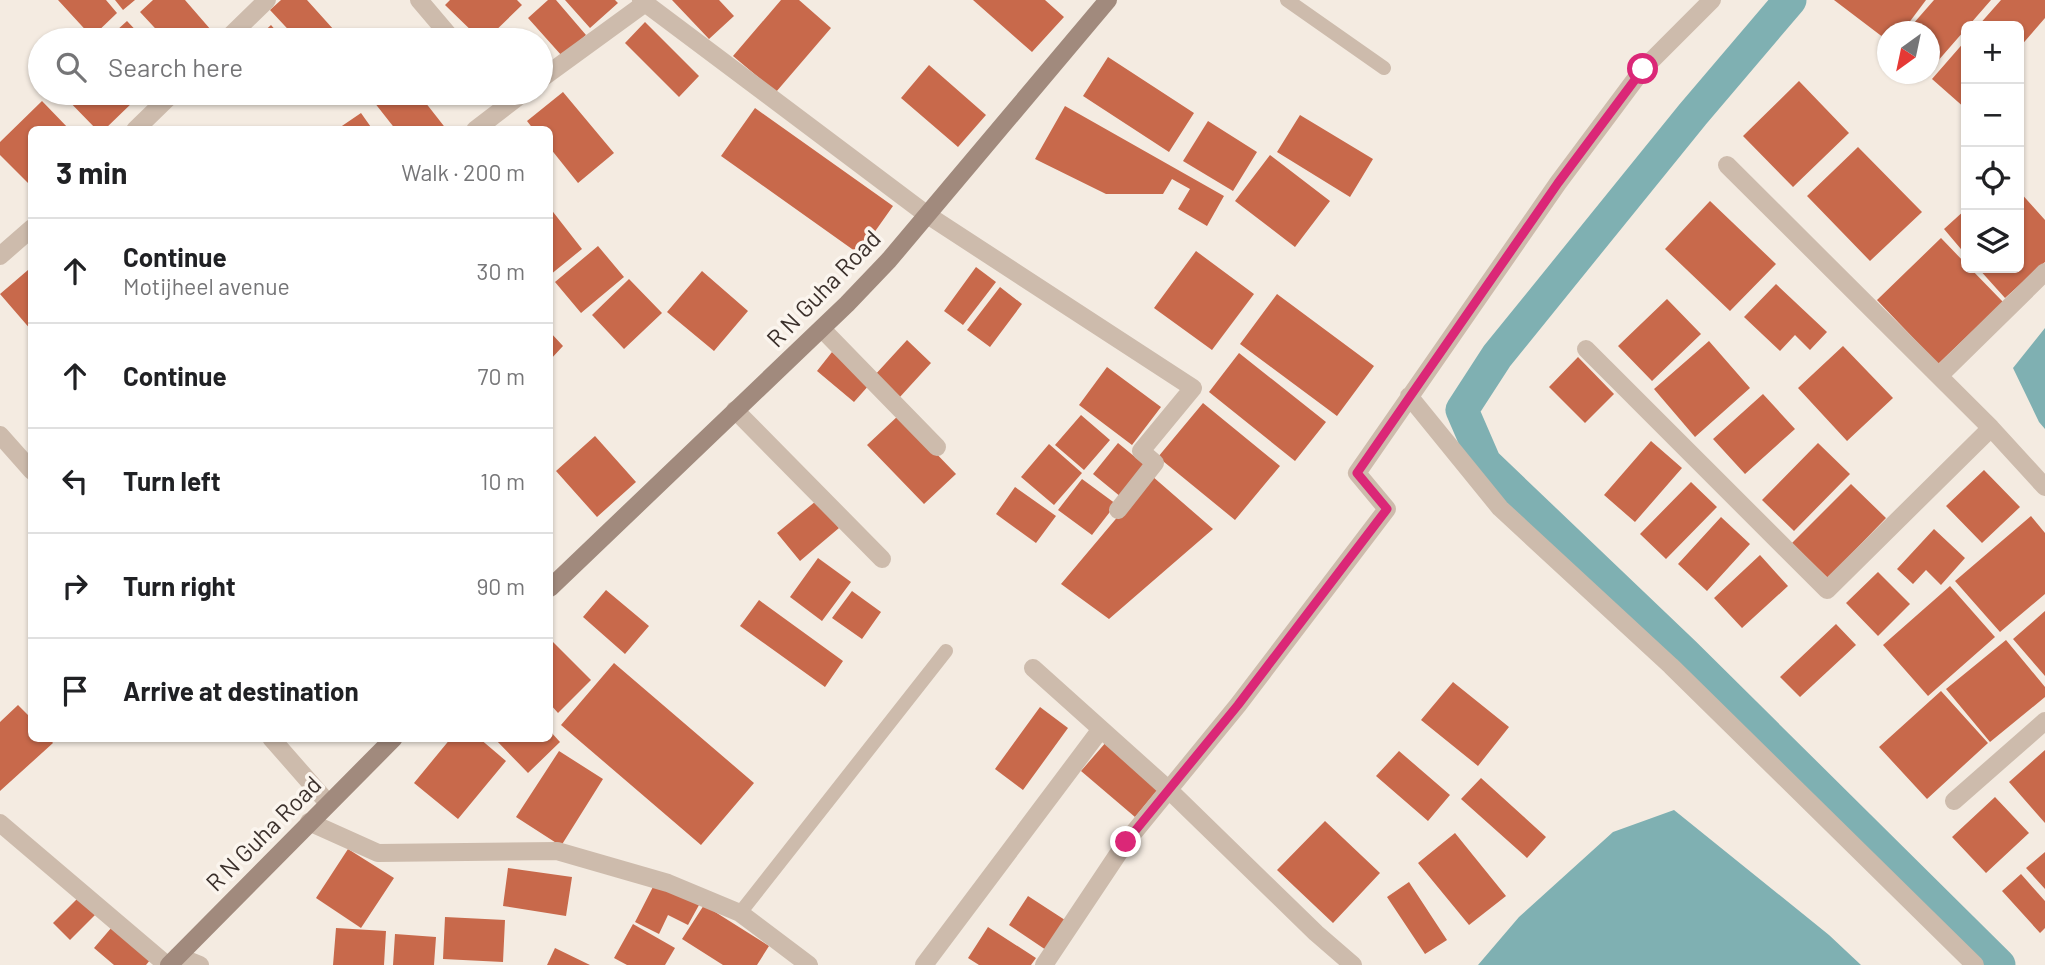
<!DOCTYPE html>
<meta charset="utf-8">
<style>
:root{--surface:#fff;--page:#f6f6f6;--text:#202124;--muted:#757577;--line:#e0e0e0}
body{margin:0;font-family:Barlow,sans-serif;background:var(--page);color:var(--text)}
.controls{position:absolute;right:21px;top:21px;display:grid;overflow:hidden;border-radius:10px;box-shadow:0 2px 5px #0004}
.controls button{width:63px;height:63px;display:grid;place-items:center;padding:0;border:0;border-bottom:2px solid var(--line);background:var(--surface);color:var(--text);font:35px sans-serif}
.compass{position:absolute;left:1877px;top:21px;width:63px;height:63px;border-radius:50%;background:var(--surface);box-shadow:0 2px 5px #0004;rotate:213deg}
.stop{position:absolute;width:21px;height:21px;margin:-16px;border:5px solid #db2777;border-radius:50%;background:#fff}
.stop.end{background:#db2777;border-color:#fff;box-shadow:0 2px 7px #0008}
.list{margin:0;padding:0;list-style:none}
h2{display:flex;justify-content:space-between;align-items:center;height:91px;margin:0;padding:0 28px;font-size:30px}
h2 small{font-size:23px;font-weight:400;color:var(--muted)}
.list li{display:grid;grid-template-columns:46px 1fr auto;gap:21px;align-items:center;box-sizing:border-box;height:105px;padding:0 28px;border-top:2px solid var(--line)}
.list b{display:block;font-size:26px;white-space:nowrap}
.list p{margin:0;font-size:23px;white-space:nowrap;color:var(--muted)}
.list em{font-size:23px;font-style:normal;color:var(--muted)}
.icon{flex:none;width:38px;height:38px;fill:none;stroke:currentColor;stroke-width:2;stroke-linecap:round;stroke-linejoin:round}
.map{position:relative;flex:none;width:2045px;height:965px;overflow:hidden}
.search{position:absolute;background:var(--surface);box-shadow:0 2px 5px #0004;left:28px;top:28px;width:525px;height:77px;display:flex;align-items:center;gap:18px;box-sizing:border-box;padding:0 24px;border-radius:38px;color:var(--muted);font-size:26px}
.panel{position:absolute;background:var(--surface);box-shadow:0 2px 5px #0004;left:28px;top:126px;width:525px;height:616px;border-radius:10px}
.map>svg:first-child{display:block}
</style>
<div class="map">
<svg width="2045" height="965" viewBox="0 0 2045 965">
<rect width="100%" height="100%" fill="#f4ebe1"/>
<path fill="#7fb0b2" d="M 2045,328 L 2045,429 L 2039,422 L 2013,368 Z
M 1674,810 L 1829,935 L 1861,965 L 1478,965 L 1519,917 L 1613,832 Z"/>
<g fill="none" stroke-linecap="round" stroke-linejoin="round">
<path stroke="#7fb0b2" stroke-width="33" d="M 1790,0 L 1693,114 L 1497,356 L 1462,410 L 1485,463 L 1685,654 L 1999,965"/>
</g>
<path fill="#c8694b" d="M 58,0 L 106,0 L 117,13 L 92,37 Z
M 115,0 L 135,0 L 123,10 Z
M 153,0 L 185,0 L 211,30 L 199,40 L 166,40 L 140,12 Z
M 281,0 L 307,0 L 334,30 L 323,40 L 298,40 L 270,10 Z
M 450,0 L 517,0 L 522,5 L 486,40 L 481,40 L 445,5 Z
M 548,0 L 556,0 L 586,35 L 562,56 L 528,18 Z
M 565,0 L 615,0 L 618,3 L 590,28 Z
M 672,0 L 719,0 L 734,16 L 709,39 Z
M 781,0 L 799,0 L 831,28 L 776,92 L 733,56 Z
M 973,0 L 1045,0 L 1064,17 L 1032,52 Z
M 1834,0 L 1926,0 L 1902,32 L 1888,32 L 1888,41 Z
M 1934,0 L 1991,0 L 1930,70 L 1930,32 L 1906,32 Z
M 2001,0 L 2045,0 L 2045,18 L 2019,48 L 2019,26 L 1978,26 Z
M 127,21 L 145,40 L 106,40 Z
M 645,22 L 699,76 L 679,97 L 625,43 Z
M 271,25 L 284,40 L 258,40 L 257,38 Z
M 1966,40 L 1966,109 L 1932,79 Z
M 1108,57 L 1194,113 L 1169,152 L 1083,96 Z
M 929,65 L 986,115 L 958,147 L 901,98 Z
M 1799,81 L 1849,133 L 1793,187 L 1743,136 Z
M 563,92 L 614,153 L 578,183 L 550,148 L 550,130 L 534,130 L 527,121 Z
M 61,93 L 126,93 L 134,101 L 104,130 L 97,130 Z
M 386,93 L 418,93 L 447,130 L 396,130 L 374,102 Z
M 42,101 L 70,130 L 32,130 L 32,187 L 0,155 L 0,142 Z
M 1065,106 L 1224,196 L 1207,226 L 1178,209 L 1190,189 L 1172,179 L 1163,194 L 1106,194 L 1035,159 Z
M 755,108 L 893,206 L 859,254 L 721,156 Z
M 361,113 L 373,130 L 336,130 Z
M 1300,115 L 1373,159 L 1350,197 L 1277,152 Z
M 1208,121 L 1257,152 L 1233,191 L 1183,161 Z
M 1858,147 L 1922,212 L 1870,261 L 1807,196 Z
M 1270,155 L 1330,201 L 1295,247 L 1235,201 Z
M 2019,191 L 2045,220 L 2045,262 L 2005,298 L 1978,268 L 2019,268 Z
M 1710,201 L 1776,264 L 1730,311 L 1665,249 Z
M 550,208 L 582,249 L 550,275 Z
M 1966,209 L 1966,255 L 1944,229 Z
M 1941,238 L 1966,264 L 1966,268 L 1970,268 L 2003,302 L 1938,364 L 1877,300 Z
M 598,246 L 624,277 L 581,313 L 555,282 Z
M 1196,251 L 1254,294 L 1212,350 L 1154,308 Z
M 976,267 L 996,282 L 963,325 L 944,311 Z
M 28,270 L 32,275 L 32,331 L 0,294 Z
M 702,271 L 748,311 L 714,351 L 667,312 Z
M 629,279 L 662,313 L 624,349 L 592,315 Z
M 1776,284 L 1827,332 L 1810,350 L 1795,335 L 1780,351 L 1744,317 Z
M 1000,287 L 1022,304 L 990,347 L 967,330 Z
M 1277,294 L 1374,366 L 1337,416 L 1240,344 Z
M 1667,299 L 1701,334 L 1652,381 L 1618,346 Z
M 550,332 L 563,346 L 550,360 Z
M 907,340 L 931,363 L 899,398 L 874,376 Z
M 1709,341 L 1750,388 L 1695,437 L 1654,389 Z
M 1843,346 L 1893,398 L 1847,441 L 1798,388 Z
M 832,352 L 870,384 L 854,402 L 817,371 Z
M 1239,353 L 1326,422 L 1295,461 L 1209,392 Z
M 1578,357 L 1614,394 L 1585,423 L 1549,387 Z
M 1107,367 L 1161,407 L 1132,445 L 1079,405 Z
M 1763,394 L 1795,429 L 1745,474 L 1713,439 Z
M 1203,403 L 1280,466 L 1235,520 L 1158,457 Z
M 899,415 L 956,474 L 924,504 L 867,445 Z
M 1081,415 L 1110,440 L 1084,470 L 1055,445 Z
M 595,436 L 636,482 L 597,517 L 556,471 Z
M 1651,441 L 1682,468 L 1635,522 L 1604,495 Z
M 1118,443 L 1146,466 L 1121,497 L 1093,474 Z
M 1818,443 L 1850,474 L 1794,531 L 1762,500 Z
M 1049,444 L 1082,473 L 1054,505 L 1021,477 Z
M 1984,470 L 2020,507 L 1982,543 L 1946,506 Z
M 1152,476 L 1213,529 L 1109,619 L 1061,584 Z
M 1082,479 L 1116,504 L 1092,535 L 1058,510 Z
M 1691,482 L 1717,507 L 1666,559 L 1640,534 Z
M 1851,484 L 1886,518 L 1828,578 L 1792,543 Z
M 1015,487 L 1056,516 L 1036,543 L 996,514 Z
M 816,501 L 839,528 L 800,561 L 777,533 Z
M 2031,516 L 2045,533 L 2045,594 L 2000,632 L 1955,581 Z
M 1721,517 L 1750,544 L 1707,591 L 1678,564 Z
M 1934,529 L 1965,558 L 1941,585 L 1926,570 L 1913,584 L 1897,569 Z
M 1760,555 L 1788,586 L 1742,628 L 1714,598 Z
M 818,558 L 851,582 L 822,621 L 790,597 Z
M 1878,572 L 1910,604 L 1878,636 L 1846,603 Z
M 1950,586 L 1995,637 L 1928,696 L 1883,645 Z
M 606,590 L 649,626 L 625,654 L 583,617 Z
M 852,591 L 881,612 L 862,639 L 832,618 Z
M 759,600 L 843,661 L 825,687 L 740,626 Z
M 2045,611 L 2045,676 L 2013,639 Z
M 1836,624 L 1856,645 L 1800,697 L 1780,677 Z
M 550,639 L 591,680 L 558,713 L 550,704 Z
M 2006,640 L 2045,687 L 2045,697 L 1990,742 L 1946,689 Z
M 614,663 L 754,783 L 701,845 L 561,725 Z
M 1453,682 L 1509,727 L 1478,766 L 1421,720 Z
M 1941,691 L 1988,743 L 1927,799 L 1879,747 Z
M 18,705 L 32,719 L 32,738 L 49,738 L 53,743 L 0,791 L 0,722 Z
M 1040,707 L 1068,728 L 1023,790 L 995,769 Z
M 550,731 L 560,742 L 528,773 L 494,738 L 550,738 Z
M 451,738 L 479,738 L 506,761 L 458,819 L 414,783 Z
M 1107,741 L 1160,787 L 1135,817 L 1081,771 Z
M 2045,750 L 2045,823 L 2009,782 Z
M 559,751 L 603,779 L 561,846 L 516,817 Z
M 1399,751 L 1450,795 L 1428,821 L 1376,776 Z
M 1481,778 L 1546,837 L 1527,858 L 1461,799 Z
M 1995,797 L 2029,833 L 1986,873 L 1952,837 Z
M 1325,821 L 1380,873 L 1333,923 L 1277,870 Z
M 1455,833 L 1506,896 L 1469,925 L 1418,863 Z
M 348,849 L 394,878 L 361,928 L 316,898 Z
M 2045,852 L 2045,889 L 2026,868 Z
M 508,868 L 572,877 L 566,916 L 503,906 Z
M 2021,874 L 2045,901 L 2045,928 L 2040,933 L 2002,891 Z
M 1409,882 L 1447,940 L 1425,954 L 1387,897 Z
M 655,883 L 699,905 L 688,925 L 668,915 L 659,934 L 635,922 Z
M 1028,896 L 1068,922 L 1049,952 L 1009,925 Z
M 78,898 L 95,915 L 70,940 L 53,923 Z
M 704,905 L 769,946 L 757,965 L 723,965 L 682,939 Z
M 445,917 L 505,920 L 503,962 L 443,959 Z
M 633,924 L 675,948 L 665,965 L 627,965 L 614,958 Z
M 112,927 L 150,960 L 146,965 L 114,965 L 94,948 Z
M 988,927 L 1036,958 L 1031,965 L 979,965 L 968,958 Z
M 336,928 L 386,931 L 384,965 L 333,965 Z
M 395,934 L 436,937 L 434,965 L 393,965 Z
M 555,948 L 590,965 L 547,965 Z"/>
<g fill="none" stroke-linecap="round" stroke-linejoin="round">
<path stroke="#cdbbac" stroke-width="14" d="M 1287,0 L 1384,68
M 740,913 L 946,651"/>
<path stroke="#cdbbac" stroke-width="18" d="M 419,0 L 453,40
M 641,0 L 926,214 L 1193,388 L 1141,451 L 1155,463 L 1118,510
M 226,40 L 267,0
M 541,79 L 644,4
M 135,130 L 173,93
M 475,130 L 523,93
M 1727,165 L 1991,428 L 2045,487
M 0,256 L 32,228
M 822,329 L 937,447
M 1586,349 L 1827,590 L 1991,428
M 1939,376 L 2045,272
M 1409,396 L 1500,508 L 1671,666 L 1975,965
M 735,410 L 882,559
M 0,435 L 32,471
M 1033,668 L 1169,790 L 1316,933 L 1353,965
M 271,738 L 328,803
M 1954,801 L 2045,721
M 309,822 L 378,853 L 557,851 L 668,883 L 740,913 L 809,965
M 0,823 L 167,965
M 178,956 L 200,965
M 924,965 L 1101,729
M 1044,965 L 1126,842 L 1238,705 L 1387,509 L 1357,473 L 1558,183 L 1643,69 L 1712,0"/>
<path stroke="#a18a7d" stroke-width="18" d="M 550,588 L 847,304 L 889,260 L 1108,0
M 169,965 L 394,738"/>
</g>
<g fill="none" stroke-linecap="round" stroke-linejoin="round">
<path stroke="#db2777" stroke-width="9" d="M 1126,842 L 1238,705 L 1387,509 L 1357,473 L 1558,183 L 1643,69"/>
</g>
<g text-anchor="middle" stroke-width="7" stroke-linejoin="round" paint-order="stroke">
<g font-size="24" fill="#3b302b" stroke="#fbf5ee">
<text transform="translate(824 289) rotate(-46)" y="8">R N Guha Road</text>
<text transform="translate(264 834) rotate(-45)" y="8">R N Guha Road</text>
</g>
</g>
</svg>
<div class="controls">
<button>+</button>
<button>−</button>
<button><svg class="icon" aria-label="locate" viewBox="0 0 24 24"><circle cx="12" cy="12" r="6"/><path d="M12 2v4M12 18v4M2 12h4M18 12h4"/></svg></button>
<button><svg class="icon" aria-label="layers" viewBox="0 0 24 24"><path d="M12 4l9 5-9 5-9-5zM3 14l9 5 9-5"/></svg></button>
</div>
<svg class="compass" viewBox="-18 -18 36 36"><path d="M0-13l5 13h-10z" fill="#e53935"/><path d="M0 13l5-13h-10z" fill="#757577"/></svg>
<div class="stop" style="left:1643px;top:69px"></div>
<div class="stop end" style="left:1126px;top:842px"></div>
<div class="search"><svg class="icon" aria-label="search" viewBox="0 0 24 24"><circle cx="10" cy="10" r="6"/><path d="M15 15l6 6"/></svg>Search here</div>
<section class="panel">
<h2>3 min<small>Walk · 200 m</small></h2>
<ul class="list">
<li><svg class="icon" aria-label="ahead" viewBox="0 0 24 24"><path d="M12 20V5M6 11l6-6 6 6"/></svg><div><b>Continue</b><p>Motijheel avenue</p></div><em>30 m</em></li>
<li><svg class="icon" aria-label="ahead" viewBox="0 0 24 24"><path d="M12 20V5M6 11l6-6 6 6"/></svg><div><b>Continue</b></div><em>70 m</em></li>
<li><svg class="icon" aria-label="left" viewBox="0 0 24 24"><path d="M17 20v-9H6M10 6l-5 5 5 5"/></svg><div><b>Turn left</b></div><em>10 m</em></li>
<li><svg class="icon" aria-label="right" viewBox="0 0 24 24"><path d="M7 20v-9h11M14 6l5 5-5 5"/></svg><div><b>Turn right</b></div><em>90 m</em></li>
<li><svg class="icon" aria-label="arrive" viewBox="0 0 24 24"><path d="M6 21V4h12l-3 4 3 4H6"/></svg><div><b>Arrive at destination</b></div></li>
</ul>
</section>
</div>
